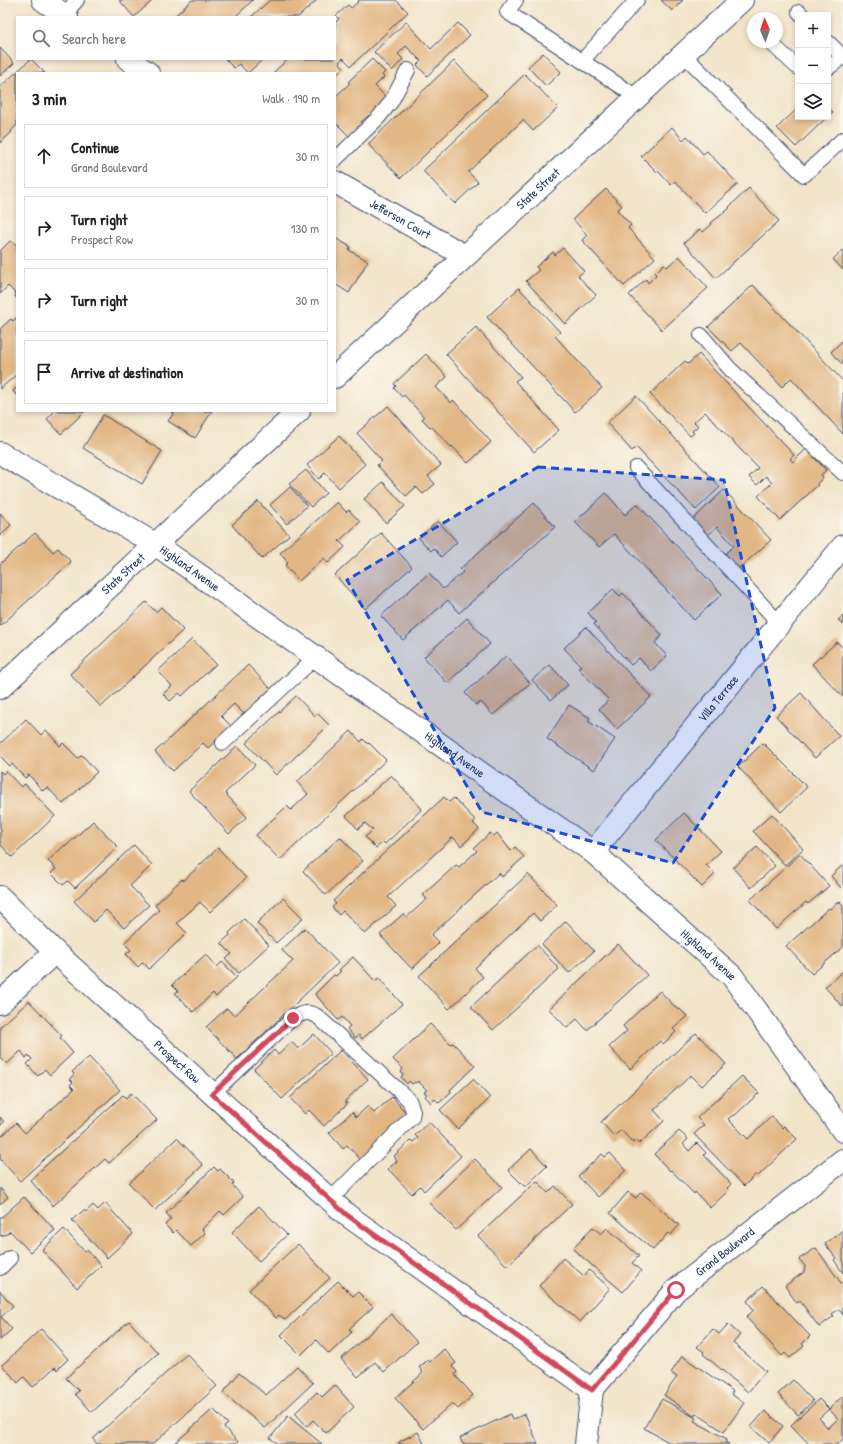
<!DOCTYPE html>
<meta charset="utf-8">
<style>
:root{--surface:#fff;--page:#f2f2f2;--text:#222;--muted:#767676;--line:#e0e0e0}
body{margin:0;font-family:"Patrick Hand",sans-serif;background:var(--page);color:var(--text)}
.controls{position:absolute;right:12px;top:12px;display:grid;overflow:hidden;border-radius:0px;box-shadow:0 2px 6px #0003}
.controls button{width:36px;height:36px;display:grid;place-items:center;padding:0;border:0;border-bottom:1px solid var(--line);background:var(--surface);color:var(--text);font:20px sans-serif}
.compass{position:absolute;left:747px;top:12px;width:36px;height:36px;border-radius:50%;background:var(--surface);box-shadow:0 2px 6px #0003;rotate:358deg}
.stop{position:absolute;width:12px;height:12px;margin:-9px;border:3px solid #d1495b;border-radius:50%;background:#fff}
.stop.end{background:#d1495b;border-color:#fff;box-shadow:0 1px 4px #0008}
.list{margin:0;padding:0;list-style:none}
h2{display:flex;justify-content:space-between;align-items:center;height:52px;margin:0;padding:0 16px;font-size:17px}
h2 small{font-size:13px;font-weight:400;color:var(--muted)}
.list li{display:grid;grid-template-columns:26px 1fr auto;gap:12px;align-items:center;box-sizing:border-box;height:64px;margin:0 8px 8px;padding:0 8px;border:1px solid var(--line);border-radius:0px}
.list b{display:block;font-size:15px;white-space:nowrap}
.list p{margin:0;font-size:13px;white-space:nowrap;color:var(--muted)}
.list em{font-size:13px;font-style:normal;color:var(--muted)}
.icon{flex:none;width:22px;height:22px;fill:none;stroke:currentColor;stroke-width:2;stroke-linecap:round;stroke-linejoin:round}
.map{position:relative;flex:none;width:843px;height:1444px;overflow:hidden}
.search{position:absolute;background:var(--surface);box-shadow:0 2px 6px #0003;left:16px;top:16px;width:320px;height:44px;display:flex;align-items:center;gap:10px;box-sizing:border-box;padding:0 14px;border-radius:0px;color:var(--muted);font-size:15px}
.panel{position:absolute;background:var(--surface);box-shadow:0 2px 6px #0003;left:16px;top:72px;width:320px;height:340px;border-radius:0px}
.map>svg:first-child{display:block}
</style>
<div class="map">
<svg width="843" height="1444" viewBox="0 0 843 1444">
<rect width="100%" height="100%" fill="#fbf7ec"/>
<filter id="ink" filterUnits="userSpaceOnUse"><feTurbulence type="fractalNoise" baseFrequency=".025" numOctaves="2"/><feDisplacementMap in="SourceGraphic" scale="8" xChannelSelector="R" yChannelSelector="G"/><feConvolveMatrix kernelMatrix="1 2 1 2 8 2 1 2 1" color-interpolation-filters="sRGB"/></filter>
<filter id="wash" filterUnits="userSpaceOnUse"><feTurbulence type="fractalNoise" baseFrequency=".012" numOctaves="4" result="noise"/><feDisplacementMap in="SourceGraphic" scale="16" xChannelSelector="R" yChannelSelector="G"/><feGaussianBlur stdDeviation="0.9" result="paint"/><feColorMatrix in="noise" values="0 0 0 0 0 0 0 0 0 0 0 0 0 0 0 0 0 1.4 0 .05"/><feComposite in="paint" operator="in"/></filter>
<g filter="url(#wash)">
<rect width="100%" height="100%" fill="#f1e4c9"/>
<g id="blocks">
<path fill="#e2b785" d="M 119,0 L 153,0 L 134,17 Z
M 192,0 L 253,0 L 235,17 L 174,17 Z
M 270,0 L 317,0 L 298,17 L 251,17 Z
M 358,0 L 396,0 L 408,12 L 351,66 L 343,58 L 339,62 L 344,68 L 335,76 L 335,73 L 273,73 L 288,59 L 335,59 L 335,23 L 339,19 L 336,16 L 348,5 L 351,8 L 359,1 Z
M 661,0 L 683,0 L 672,11 Z
M 406,22 L 431,49 L 458,23 L 470,35 L 427,76 L 417,65 L 421,61 L 406,46 L 398,54 L 403,59 L 392,71 L 374,52 Z
M 0,48 L 14,63 L 0,76 Z
M 543,53 L 561,72 L 546,86 L 528,67 Z
M 31,59 L 45,73 L 17,73 L 17,125 L 11,131 L 12,132 L 0,143 L 0,87 Z
M 225,59 L 263,59 L 248,73 L 239,64 L 234,68 Z
M 372,59 L 385,72 L 382,75 L 384,77 L 375,86 L 388,99 L 370,116 L 369,115 L 361,122 L 363,123 L 349,136 L 335,122 L 335,97 L 350,83 L 348,82 Z
M 454,61 L 487,95 L 401,178 L 368,144 Z
M 525,74 L 558,108 L 533,131 L 523,120 L 468,172 L 478,182 L 455,204 L 423,171 Z
M 828,107 L 833,112 L 828,116 Z
M 798,108 L 798,117 L 827,117 L 796,147 L 777,128 Z
M 672,127 L 683,140 L 687,136 L 703,154 L 707,151 L 738,184 L 705,213 L 675,181 L 671,185 L 658,171 L 657,172 L 641,156 Z
M 749,188 L 779,221 L 716,278 L 684,243 L 700,229 L 703,232 L 712,224 L 711,223 L 730,208 L 729,207 Z
M 606,189 L 622,206 L 617,210 L 631,225 L 628,228 L 655,258 L 624,286 L 582,240 L 587,235 L 573,219 Z
M 335,238 L 351,247 L 349,250 L 368,261 L 349,293 L 335,284 Z
M 10,241 L 17,245 L 17,299 L 15,296 L 17,295 L 8,286 L 0,294 L 0,251 Z
M 563,248 L 584,271 L 578,276 L 596,295 L 565,324 L 526,281 L 539,270 L 536,267 L 553,252 L 555,255 Z
M 843,250 L 843,270 L 833,259 Z
M 679,256 L 708,288 L 662,330 L 629,295 L 646,279 L 648,283 L 656,275 L 655,273 L 664,264 L 667,267 Z
M 753,285 L 843,381 L 843,434 L 791,378 L 782,387 L 741,343 L 732,351 L 708,327 Z
M 519,288 L 560,332 L 555,336 L 602,388 L 575,412 L 487,317 Z
M 17,317 L 17,357 L 16,358 L 17,359 L 17,374 L 0,389 L 0,333 L 1,332 L 0,329 L 11,319 L 13,321 Z
M 476,327 L 521,377 L 515,381 L 559,430 L 534,452 L 446,354 Z
M 843,340 L 843,365 L 831,352 Z
M 426,354 L 447,377 L 436,387 L 451,403 L 453,400 L 491,442 L 468,463 L 452,446 L 451,447 L 431,426 L 430,427 L 422,419 L 424,417 L 404,395 L 402,397 L 394,388 L 396,386 L 394,384 Z
M 699,354 L 794,455 L 790,459 L 793,462 L 806,449 L 826,470 L 821,475 L 823,477 L 817,484 L 818,485 L 780,520 L 758,496 L 772,483 L 766,476 L 757,485 L 749,477 L 758,468 L 705,412 L 694,422 L 698,426 L 692,431 L 694,433 L 690,436 L 650,394 L 685,361 L 688,364 Z
M 17,387 L 17,396 L 13,391 Z
M 636,396 L 720,487 L 696,510 L 636,447 L 632,451 L 607,423 Z
M 388,406 L 441,465 L 428,476 L 435,484 L 423,494 L 416,487 L 406,496 L 377,465 L 382,461 L 357,433 Z
M 55,411 L 85,411 L 61,434 L 47,419 Z
M 171,411 L 212,411 L 195,438 L 168,421 L 174,413 Z
M 103,415 L 162,451 L 142,484 L 83,448 Z
M 339,436 L 365,464 L 339,488 L 325,473 L 319,479 L 307,465 Z
M 306,470 L 326,493 L 311,507 L 289,484 Z
M 383,482 L 405,506 L 386,523 L 364,499 Z
M 290,487 L 307,506 L 287,524 L 270,505 Z
M 724,490 L 771,540 L 737,570 L 723,556 L 734,546 L 717,527 L 706,537 L 691,521 Z
M 606,493 L 625,515 L 637,504 L 722,594 L 694,620 L 614,534 L 599,547 L 575,522 Z
M 258,501 L 289,535 L 262,559 L 232,525 Z
M 337,502 L 346,512 L 349,510 L 360,522 L 339,541 L 345,547 L 328,563 L 324,558 L 299,581 L 285,565 L 288,563 L 280,553 Z
M 534,503 L 555,527 L 459,613 L 448,600 L 403,640 L 381,616 L 429,573 L 443,589 L 463,572 L 460,569 Z
M 0,513 L 11,525 L 0,536 Z
M 438,521 L 457,542 L 441,557 L 434,548 L 431,551 L 419,538 Z
M 35,533 L 53,552 L 58,548 L 71,562 L 0,626 L 0,564 Z
M 381,533 L 412,567 L 365,609 L 335,575 Z
M 613,589 L 620,596 L 623,593 L 662,635 L 655,643 L 667,656 L 651,671 L 639,658 L 631,665 L 594,624 L 596,622 L 588,613 Z
M 146,602 L 156,612 L 161,607 L 183,630 L 101,707 L 70,674 Z
M 843,616 L 843,625 L 838,620 Z
M 467,618 L 490,644 L 447,683 L 424,657 Z
M 586,627 L 651,697 L 617,729 L 599,709 L 609,700 L 578,668 L 581,666 L 564,648 Z
M 192,639 L 216,664 L 182,696 L 179,693 L 170,701 L 163,694 L 172,686 L 158,671 Z
M 837,642 L 843,648 L 843,697 L 812,664 Z
M 506,656 L 530,683 L 493,715 L 481,702 L 476,705 L 465,693 Z
M 248,665 L 271,689 L 244,714 L 234,704 L 221,716 L 231,726 L 208,748 L 203,743 L 173,771 L 155,752 Z
M 550,665 L 568,685 L 551,700 L 532,680 Z
M 801,693 L 839,736 L 815,758 L 776,716 Z
M 296,696 L 315,716 L 317,713 L 329,725 L 276,775 L 246,743 Z
M 569,705 L 590,718 L 588,721 L 615,739 L 594,770 L 547,739 Z
M 26,719 L 41,735 L 46,730 L 60,746 L 63,743 L 78,758 L 82,755 L 97,772 L 63,804 L 47,787 L 43,791 L 29,775 L 25,778 L 12,764 L 10,766 L 0,756 L 0,744 Z
M 351,731 L 361,742 L 363,739 L 368,744 L 369,743 L 386,760 L 280,860 L 256,835 L 287,806 L 291,810 L 308,794 L 297,782 Z
M 763,743 L 807,787 L 781,812 L 738,767 Z
M 237,746 L 255,765 L 225,793 L 247,817 L 229,834 L 189,791 Z
M 0,771 L 3,774 L 6,771 L 21,787 L 25,784 L 55,816 L 12,857 L 0,844 L 0,832 L 2,830 L 0,828 Z
M 391,775 L 422,809 L 385,844 L 383,842 L 376,848 L 365,837 L 373,830 L 365,823 L 358,829 L 346,816 Z
M 444,797 L 449,802 L 454,798 L 475,820 L 473,823 L 479,829 L 461,846 L 453,837 L 388,897 L 396,906 L 365,934 L 343,911 L 339,915 L 332,907 L 336,904 L 333,901 Z
M 684,813 L 721,851 L 706,865 L 715,874 L 702,887 L 656,840 Z
M 772,814 L 803,849 L 785,865 L 753,831 Z
M 93,821 L 118,847 L 75,888 L 68,881 L 63,885 L 51,873 L 56,869 L 48,861 L 65,845 L 66,846 Z
M 490,833 L 494,836 L 497,833 L 511,851 L 515,847 L 524,857 L 502,877 L 499,873 L 431,935 L 439,943 L 412,969 L 380,935 L 403,914 L 407,917 L 427,899 L 423,895 L 456,865 L 459,867 L 477,851 L 474,848 Z
M 340,837 L 363,861 L 326,895 L 303,871 Z
M 134,845 L 152,865 L 130,886 L 149,905 L 124,928 L 106,910 L 94,922 L 74,901 Z
M 757,847 L 775,866 L 751,888 L 733,868 Z
M 218,848 L 246,878 L 210,912 L 200,902 L 177,923 L 187,933 L 149,969 L 143,962 L 138,967 L 126,954 L 131,950 L 124,943 L 159,910 L 155,905 L 182,879 L 183,881 Z
M 800,854 L 829,886 L 808,904 L 806,902 L 776,929 L 750,900 Z
M 843,865 L 843,886 L 841,888 L 831,876 Z
M 528,874 L 557,905 L 540,921 L 533,913 L 475,968 L 483,977 L 449,1009 L 419,976 Z
M 283,898 L 303,918 L 276,943 L 257,923 Z
M 839,901 L 843,905 L 843,947 L 812,974 L 786,946 L 829,908 L 830,909 Z
M 244,919 L 269,945 L 239,973 L 226,959 L 232,954 L 221,943 L 230,935 L 229,933 Z
M 566,921 L 594,951 L 569,973 L 542,944 Z
M 305,928 L 338,963 L 237,1059 L 206,1027 L 227,1008 L 234,1016 L 293,961 L 282,950 Z
M 618,944 L 647,975 L 587,1030 L 577,1019 L 567,1028 L 549,1009 Z
M 537,945 L 559,969 L 493,1030 L 471,1007 Z
M 206,954 L 217,967 L 222,962 L 237,977 L 216,997 L 213,993 L 193,1012 L 175,993 L 178,991 L 172,985 Z
M 353,957 L 375,981 L 379,978 L 402,1004 L 362,1039 L 359,1035 L 355,1038 L 347,1029 L 350,1026 L 342,1017 L 338,1020 L 315,994 L 334,975 L 336,976 L 341,971 L 339,970 Z
M 843,971 L 843,1007 L 825,987 Z
M 660,991 L 678,1010 L 680,1009 L 687,1016 L 673,1029 L 676,1032 L 663,1044 L 660,1041 L 630,1069 L 609,1047 L 627,1031 L 623,1026 Z
M 29,1001 L 62,1036 L 60,1038 L 73,1053 L 50,1075 L 45,1069 L 38,1076 L 27,1064 L 32,1059 L 28,1055 L 26,1058 L 21,1051 L 7,1064 L 0,1057 L 0,1027 Z
M 430,1024 L 451,1044 L 453,1043 L 475,1066 L 450,1090 L 451,1092 L 439,1103 L 435,1099 L 431,1103 L 425,1096 L 427,1094 L 424,1092 L 427,1090 L 418,1081 L 416,1083 L 415,1082 L 412,1084 L 409,1081 L 407,1084 L 401,1077 L 403,1075 L 401,1072 L 403,1069 L 393,1059 Z
M 696,1033 L 726,1064 L 702,1086 L 691,1075 L 654,1110 L 664,1121 L 639,1144 L 636,1140 L 633,1143 L 621,1130 L 614,1136 L 601,1122 Z
M 314,1034 L 331,1053 L 282,1099 L 254,1069 L 274,1050 L 278,1055 L 292,1042 L 298,1049 Z
M 341,1050 L 368,1079 L 345,1101 L 347,1104 L 324,1126 L 309,1110 L 305,1114 L 290,1098 Z
M 89,1057 L 120,1090 L 20,1181 L 0,1159 L 0,1138 L 16,1123 L 25,1133 L 74,1089 L 70,1085 L 73,1082 L 70,1079 L 74,1074 L 72,1072 Z
M 742,1076 L 759,1093 L 734,1116 L 733,1115 L 728,1119 L 748,1139 L 772,1116 L 782,1128 L 784,1126 L 797,1139 L 758,1176 L 756,1174 L 744,1186 L 694,1134 L 704,1125 L 697,1118 Z
M 473,1079 L 490,1098 L 458,1129 L 440,1110 Z
M 131,1093 L 157,1120 L 109,1163 L 105,1159 L 53,1206 L 30,1180 L 123,1095 L 126,1098 Z
M 392,1097 L 408,1115 L 360,1159 L 347,1145 L 343,1149 L 329,1133 L 352,1112 L 356,1117 L 368,1106 L 374,1113 Z
M 0,1117 L 4,1122 L 0,1126 Z
M 429,1122 L 461,1156 L 424,1191 L 420,1186 L 412,1194 L 388,1169 L 397,1161 L 394,1156 L 411,1140 L 413,1142 L 418,1138 L 415,1135 Z
M 679,1131 L 688,1139 L 683,1144 L 689,1151 L 697,1143 L 706,1153 L 704,1155 L 731,1184 L 727,1188 L 729,1190 L 710,1208 L 695,1192 L 694,1194 L 671,1170 L 670,1171 L 654,1154 Z
M 177,1138 L 203,1165 L 155,1210 L 129,1183 Z
M 531,1149 L 547,1166 L 525,1187 L 508,1170 Z
M 610,1153 L 626,1170 L 598,1197 L 578,1176 L 602,1154 L 605,1157 Z
M 475,1159 L 502,1187 L 456,1230 L 429,1203 Z
M 214,1167 L 218,1171 L 220,1169 L 234,1183 L 232,1185 L 243,1197 L 224,1215 L 220,1211 L 202,1229 L 205,1233 L 191,1246 L 176,1230 L 173,1233 L 165,1225 L 171,1219 L 166,1213 Z
M 537,1181 L 548,1193 L 555,1186 L 572,1204 L 507,1266 L 478,1236 Z
M 0,1188 L 8,1197 L 0,1204 Z
M 628,1192 L 636,1198 L 641,1192 L 679,1225 L 671,1235 L 668,1233 L 653,1250 L 610,1213 Z
M 24,1197 L 55,1230 L 30,1252 L 10,1231 L 7,1234 L 0,1236 L 0,1217 L 2,1217 Z
M 105,1203 L 133,1234 L 107,1258 L 72,1220 L 84,1210 L 86,1212 L 93,1205 L 98,1210 Z
M 259,1206 L 287,1235 L 259,1261 L 232,1232 Z
M 593,1227 L 601,1234 L 607,1228 L 639,1256 L 632,1263 L 641,1271 L 623,1292 L 573,1249 Z
M 64,1229 L 85,1252 L 87,1250 L 101,1266 L 77,1288 L 42,1250 Z
M 843,1230 L 843,1273 L 834,1260 L 836,1258 L 825,1244 Z
M 298,1244 L 330,1278 L 285,1320 L 279,1315 L 276,1318 L 249,1290 Z
M 816,1248 L 843,1286 L 843,1315 L 839,1309 L 832,1314 L 834,1316 L 819,1327 L 800,1301 L 797,1303 L 785,1286 L 804,1272 L 805,1266 L 799,1259 Z
M 563,1258 L 584,1276 L 589,1270 L 610,1288 L 580,1322 L 539,1286 Z
M 338,1281 L 353,1296 L 358,1292 L 373,1307 L 349,1329 L 352,1332 L 329,1354 L 316,1340 L 301,1355 L 281,1335 Z
M 763,1286 L 810,1336 L 802,1344 L 804,1346 L 790,1358 L 785,1353 L 782,1356 L 746,1317 L 754,1310 L 747,1301 Z
M 0,1291 L 13,1306 L 1,1317 L 12,1329 L 0,1340 Z
M 391,1314 L 417,1342 L 384,1372 L 375,1362 L 358,1377 L 341,1359 Z
M 129,1321 L 158,1353 L 92,1412 L 75,1394 L 79,1391 L 66,1378 Z
M 728,1324 L 740,1335 L 733,1343 L 766,1371 L 748,1392 L 703,1354 L 704,1352 L 697,1347 L 713,1329 L 719,1334 Z
M 41,1329 L 68,1359 L 57,1370 L 55,1367 L 33,1387 L 24,1377 L 18,1383 L 2,1365 Z
M 444,1349 L 456,1363 L 452,1366 L 457,1372 L 455,1375 L 473,1395 L 458,1409 L 452,1403 L 423,1429 L 395,1398 L 423,1373 L 419,1367 L 428,1360 L 430,1362 Z
M 187,1354 L 217,1386 L 153,1444 L 97,1444 L 93,1439 Z
M 682,1356 L 733,1391 L 731,1394 L 744,1403 L 724,1432 L 696,1413 L 694,1416 L 664,1395 L 677,1377 L 671,1373 Z
M 297,1366 L 313,1383 L 265,1428 L 223,1393 L 239,1373 L 266,1395 Z
M 793,1380 L 813,1401 L 798,1415 L 778,1394 Z
M 335,1385 L 354,1407 L 326,1433 L 313,1420 L 307,1426 L 295,1413 L 317,1392 L 322,1397 Z
M 843,1396 L 843,1439 L 838,1444 L 809,1444 L 791,1425 L 819,1399 L 829,1409 L 819,1418 L 828,1428 L 838,1419 L 829,1409 Z
M 662,1399 L 696,1418 L 694,1421 L 727,1439 L 725,1442 L 729,1444 L 672,1444 L 644,1428 Z
M 213,1409 L 228,1424 L 224,1427 L 238,1442 L 236,1444 L 174,1444 Z
M 765,1411 L 783,1426 L 769,1443 L 751,1427 Z
M 510,1414 L 512,1420 L 525,1414 L 538,1444 L 463,1444 L 460,1438 Z
M 288,1416 L 322,1444 L 278,1444 L 270,1438 Z
M 418,1432 L 424,1444 L 399,1444 L 399,1442 Z"/>
</g>
</g>
<g filter="url(#ink)">
<use href="#blocks" fill-opacity="0" stroke="#3b4a6e" stroke-width="1"/>
<g fill="none" stroke-linecap="round" stroke-linejoin="round">
<g stroke="#3b4a6e" stroke-width="16">
<path id="lane" d="M 516,0 L 507,12 L 637,97
M 799,12 L 802,15
M 64,15 L 77,0
M 828,42 L 843,57
M 771,43 L 798,68
M 683,54 L 804,175 L 843,139
M 582,61 L 637,0
M 828,68 L 843,57
M 335,160 L 379,117 L 391,102 L 408,70
M 701,335 L 730,369 L 843,473
M 636,468 L 779,623
M 223,743 L 316,657
M 212,1094 L 293,1018 C 302,1013 308,1011 317,1016 L 409,1100 L 413,1111 L 412,1117 L 330,1200
M 0,1268 L 10,1258"/>
</g>
<g stroke="#3b4a6e" stroke-width="24">
<g id="street">
<path d="M 43,0 L 67,17"/>
<path d="M 128,59 L 148,73"/>
<path id="s1" d="M 335,182 L 465,256"/>
<path id="s2" d="M 335,377 L 742,0"/>
<path id="s3" d="M 0,453 L 155,544 L 593,852 L 732,976 L 843,1131"/>
<path id="s4" d="M 0,688 L 299,411"/>
<path id="s5" d="M 593,852 L 843,546"/>
<path id="s6" d="M 0,897 L 55,952 L 347,1215 L 592,1390"/>
<path d="M 0,1003 L 55,952"/>
<path id="s7" d="M 586,1444 L 592,1390 L 676,1290 L 843,1160"/>
</g>
</g>
<use href="#lane" stroke="#fff" stroke-width="14"/>
<use href="#street" stroke="#fff" stroke-width="22"/>
</g>
</g>
<g fill="none" stroke-linecap="round" stroke-linejoin="round" filter="url(#ink)">
<path stroke="#d1495b" stroke-width="5" d="M 293,1018 L 212,1094 L 347,1215 L 592,1390 L 676,1290"/>
</g>
<path fill="#1d4ed8" fill-opacity="0.2" stroke="#1d4ed8" stroke-width="3" stroke-dasharray="8 5" stroke-linejoin="round" d="M 538,467 L 724,480 L 775,708 L 673,863 L 482,812 L 347,580 Z"/>
<g text-anchor="middle" stroke-width="3" stroke-linejoin="round" paint-order="stroke">
<g font-size="12" fill="#1b2f5e" stroke="#fbf7ec">
<text dy="4" stroke="none"><textPath href="#s2" startOffset="277">State Street</textPath></text>
<text dy="4" stroke="none"><textPath href="#s1" startOffset="75">Jefferson Court</textPath></text>
<text dy="4" stroke="none"><textPath href="#s3" startOffset="222">Highland Avenue</textPath></text>
<text dy="4" stroke="none"><textPath href="#s4" startOffset="168">State Street</textPath></text>
<text dy="4" stroke="none"><textPath href="#s5" startOffset="198">Villa Terrace</textPath></text>
<text dy="4" stroke="none"><textPath href="#s3" startOffset="546">Highland Avenue</textPath></text>
<text dy="4" stroke="none"><textPath href="#s3" startOffset="870">Highland Avenue</textPath></text>
<text dy="4" stroke="none"><textPath href="#s6" startOffset="242">Prospect Row</textPath></text>
<text dy="4" stroke="none"><textPath href="#s7" startOffset="247">Grand Boulevard</textPath></text>
</g>
</g>
</svg>
<div class="controls">
<button>+</button>
<button>−</button>
<button><svg class="icon" aria-label="layers" viewBox="0 0 24 24"><path d="M12 4l9 5-9 5-9-5zM3 14l9 5 9-5"/></svg></button>
</div>
<svg class="compass" viewBox="-18 -18 36 36"><path d="M0-13l5 13h-10z" fill="#e53935"/><path d="M0 13l5-13h-10z" fill="#767676"/></svg>
<div class="stop" style="left:676px;top:1290px"></div>
<div class="stop end" style="left:293px;top:1018px"></div>
<div class="search"><svg class="icon" aria-label="search" viewBox="0 0 24 24"><circle cx="10" cy="10" r="6"/><path d="M15 15l6 6"/></svg>Search here</div>
<section class="panel">
<h2>3 min<small>Walk · 190 m</small></h2>
<ul class="list">
<li><svg class="icon" aria-label="ahead" viewBox="0 0 24 24"><path d="M12 20V5M6 11l6-6 6 6"/></svg><div><b>Continue</b><p>Grand Boulevard</p></div><em>30 m</em></li>
<li><svg class="icon" aria-label="right" viewBox="0 0 24 24"><path d="M7 20v-9h11M14 6l5 5-5 5"/></svg><div><b>Turn right</b><p>Prospect Row</p></div><em>130 m</em></li>
<li><svg class="icon" aria-label="right" viewBox="0 0 24 24"><path d="M7 20v-9h11M14 6l5 5-5 5"/></svg><div><b>Turn right</b></div><em>30 m</em></li>
<li><svg class="icon" aria-label="arrive" viewBox="0 0 24 24"><path d="M6 21V4h12l-3 4 3 4H6"/></svg><div><b>Arrive at destination</b></div></li>
</ul>
</section>
</div>
